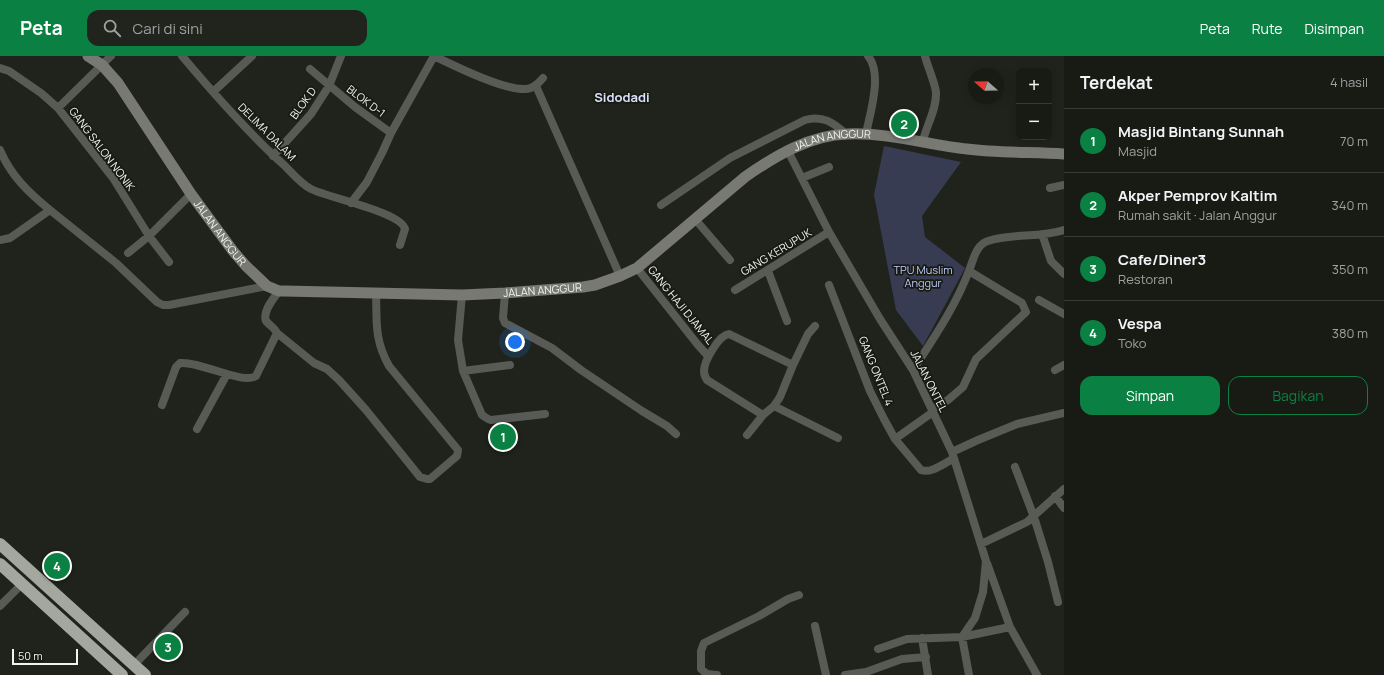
<!DOCTYPE html>
<html lang="id">
<meta charset="utf-8">
<style>
:root{--surface:#181a14;--page:#21231d;--text:#f1f3f6;--muted:#9fa1a0;--line:#363834;--accent:#0b8043}
body{margin:0;font-family:Manrope,sans-serif;background:var(--page);color:var(--text)}
.controls{position:absolute;right:12px;top:12px;display:grid;overflow:hidden;border-radius:8px;box-shadow:0 2px 10px #0003}
.controls button{width:36px;height:36px;display:grid;place-items:center;padding:0;border:0;border-bottom:1px solid var(--line);background:var(--surface);color:var(--text);font:20px sans-serif}
.compass{position:absolute;left:968px;top:12px;width:36px;height:36px;border-radius:50%;background:var(--surface);box-shadow:0 2px 10px #0003;rotate:290deg}
.scale{position:absolute;left:12px;bottom:10px;width:66px;box-sizing:border-box;padding-left:4px;border:2px solid #f2f4ee;border-top:0;font-size:11px;line-height:14px;white-space:nowrap;color:#f2f4ee;-webkit-text-stroke:3px #171a12;paint-order:stroke}
.you{position:absolute;left:515px;top:286px;width:14px;height:14px;margin:-10px;border:3px solid #fff;border-radius:50%;background:#1a73e8;box-shadow:0 0 0 6px #1a73e833}
.badge{display:grid;place-items:center;width:26px;height:26px;border-radius:50%;background:var(--accent);color:#fff;font-size:13px;font-weight:700}
.pin{position:absolute;translate:-50% -50%;border:2px solid #fff;box-shadow:0 1px 4px #0006}
.list{margin:0;padding:0;list-style:none}
h2{display:flex;justify-content:space-between;align-items:center;height:52px;margin:0;padding:0 16px;font-size:17px}
h2 small{font-size:13px;font-weight:400;color:var(--muted)}
.list li{display:grid;grid-template-columns:26px 1fr auto;gap:12px;align-items:center;box-sizing:border-box;height:64px;padding:0 16px;border-top:1px solid var(--line)}
.list b{display:block;font-size:15px;white-space:nowrap}
.list p{margin:0;font-size:13px;white-space:nowrap;color:var(--muted)}
.list em{font-size:13px;font-style:normal;color:var(--muted)}
.actions{display:flex;gap:8px;padding:12px 16px}
.actions a{flex:1;padding:9px 0;border:1px solid var(--accent);border-radius:12px;text-align:center;font-size:14px;color:var(--accent)}
.actions .main{background:var(--accent);color:#fff}
.icon{flex:none;width:22px;height:22px;fill:none;stroke:currentColor;stroke-width:2;stroke-linecap:round;stroke-linejoin:round}
.map{position:relative;flex:none;width:1064px;height:619px;overflow:hidden}
header{display:flex;align-items:center;gap:24px;box-sizing:border-box;height:56px;padding:0 20px;background:var(--accent);color:#fff}
header strong{font-size:19px}
nav{display:flex;gap:22px;margin-inline-start:auto;font-size:14px}
.search{width:280px;height:36px;background:var(--page);display:flex;align-items:center;gap:10px;box-sizing:border-box;padding:0 14px;border-radius:12px;color:var(--muted);font-size:15px}
main{display:flex}
aside{flex:1;background:var(--surface)}
.map>svg:first-child{display:block}
</style>
<header>
<strong>Peta</strong>
<div class="search"><svg class="icon" aria-label="search" viewBox="0 0 24 24"><circle cx="10" cy="10" r="6"/><path d="M15 15l6 6"/></svg>Cari di sini</div>
<nav><a>Peta</a><a>Rute</a><a>Disimpan</a></nav>
</header>
<main>
<div class="map">
<svg width="1064" height="619" viewBox="0 0 1064 619">
<rect width="100%" height="100%" fill="#20231b"/>
<path fill="#383c52" d="M 884,90 L 961,106 L 922,160 L 925,181 L 965,212 L 923,290 L 896,254 L 874,139 Z"/>
<g fill="none" stroke-linecap="round" stroke-linejoin="round">
<path stroke="#585a55" stroke-width="8" d="M 182,0 C 214,38 247,76 284,109 C 292,117 301,128 311,133 C 329,142 401,156 405,173 L 400,189
M 434,0 C 455,10 503,34 525,33 C 533,33 538,28 543,22
M 0,12 L 9,15 L 41,37 L 58,52 L 113,122 L 149,180 L 169,206
M 310,13 L 355,51 L 391,77
M 536,30 L 620,220
M 213,36 L 252,0
M 58,52 L 111,0
M 866,78 C 870,57 883,18 868,0
M 923,85 C 926,70 937,53 936,36 C 934,24 928,12 925,0
M 0,94 C 11,120 29,137 50,154 L 10,182 L 0,184
M 788,95 L 829,176 L 880,263 L 913,314 L 952,396 L 986,505 L 983,536 L 975,562 L 962,581 L 969,619
M 273,100 L 311,58 L 329,30 L 341,0
M 802,122 L 829,111
M 1050,132 L 1064,129
M 351,147 L 367,126 L 382,97 L 391,77 L 434,0
M 661,149 L 730,102 L 805,64 C 822,59 833,66 846,78
M 50,154 L 116,207 L 157,246 L 163,249 L 169,249 L 267,230
M 695,163 L 730,204
M 1042,178 L 1051,205 L 1064,218
M 128,197 L 149,180 L 191,138
M 637,212 L 698,289 L 708,300
M 768,215 L 787,265
M 829,229 L 870,335 L 884,363 L 895,383 L 921,414 C 931,418 944,407 953,403
M 735,234 L 829,176
M 505,237 L 503,262 L 505,267 L 552,292 L 581,314 L 642,355 L 667,370 L 676,378
M 462,239 L 458,284 L 463,315 L 482,359 L 488,363 L 491,364 L 545,358
M 1039,244 L 1064,258
M 277,277 L 314,307 L 327,313 L 339,324 L 366,354 L 420,421 L 427,423 L 430,423 L 457,400 L 458,394 L 389,310 C 374,283 377,266 376,236
M 913,314 C 934,282 957,248 970,212 C 974,202 976,189 988,185 C 1012,177 1039,182 1064,174
M 1055,314 L 1064,309
M 463,315 L 510,309
M 162,349 L 176,311 L 180,307 C 200,305 243,329 256,320 L 277,277 C 275,272 269,269 266,265 C 262,255 274,242 279,235
M 774,350 L 838,382
M 932,353 L 948,344 L 963,331 L 976,303 L 1026,256 L 1022,247 L 969,215
M 763,359 L 707,324 C 705,321 704,319 704,315 C 704,305 719,279 729,278 L 793,309
M 197,373 L 227,318
M 747,379 L 763,359 L 774,350 L 780,341 L 793,309 L 808,278 L 815,270
M 895,383 L 933,356
M 952,396 L 978,384 L 1017,368 L 1064,357
M 1015,411 L 1034,461 L 1048,506 L 1058,546
M 1055,440 L 1064,452
M 981,488 L 1027,466 L 1064,433
M 987,507 L 1010,571 L 1037,619
M 0,550 L 22,528
M 815,570 L 826,619
M 922,582 L 928,619
M 878,593 L 907,583 L 962,581 L 1010,571
M 134,609 L 185,556
M 717,619 L 707,618 L 701,613 L 701,595 L 704,587 L 759,560 L 788,543 L 799,539
M 845,619 L 866,616 L 902,603 L 926,601"/>
<path stroke="#777972" stroke-width="11" id="s1" d="M 88,0 L 102,9 L 118,27 L 191,138 L 233,195 L 246,210 L 267,230 L 279,235 L 284,235 L 462,239 L 505,237 L 583,231 L 595,229 L 620,220 L 637,212 L 745,121 C 775,100 810,79 847,78 C 887,76 928,89 967,93 C 999,97 1032,96 1064,98"/>
<path stroke="#a4a79d" stroke-width="12" d="M 0,488 L 145,619
M 0,508 L 122,619"/>
</g>
<g text-anchor="middle" stroke-width="3.5" stroke-linejoin="round" paint-order="stroke">
<g font-size="11" fill="#f2f4ee" stroke="#171a12">
<text transform="translate(366 45) rotate(37)" y="4">BLOK D-1</text>
<text transform="translate(303 47) rotate(-54)" y="4">BLOK D</text>
<text transform="translate(267 76) rotate(45)" y="4">DELIMA DALAM</text>
<text dy="4" stroke="none"><textPath href="#s1" startOffset="906">JALAN ANGGUR</textPath></text>
<text transform="translate(102 93) rotate(53)" y="4">GANG SALON NONIK</text>
<text dy="4" stroke="none"><textPath href="#s1" startOffset="222">JALAN ANGGUR</textPath></text>
<text transform="translate(776 196) rotate(-31)" y="4">GANG KERUPUK</text>
<text dy="4" stroke="none"><textPath href="#s1" startOffset="570">JALAN ANGGUR</textPath></text>
<text transform="translate(681 249) rotate(51)" y="4">GANG HAJI DJAMAL</text>
<text transform="translate(876 315) rotate(68)" y="4">GANG ONTEL 4</text>
<text transform="translate(929 325) rotate(63)" y="4">JALAN ONTEL</text>
</g>
<g font-size="11" fill="#c2cbfe" stroke="#171a12">
<text x="923" y="218">TPU Muslim<tspan x="923" dy="13">Anggur</tspan></text>
</g>
<g font-size="13" font-weight="bold" fill="#dbe0fd" stroke="#171a12">
<text x="622" y="46">Sidodadi</text>
</g>
</g>
</svg>
<div class="controls">
<button>+</button>
<button>−</button>
</div>
<svg class="compass" viewBox="-18 -18 36 36"><path d="M0-13l5 13h-10z" fill="#e53935"/><path d="M0 13l5-13h-10z" fill="#9fa1a0"/></svg>
<div class="scale">50 m</div>
<div class="you"></div>
<div class="pin badge" style="left:503px;top:381px">1</div>
<div class="pin badge" style="left:904px;top:68px">2</div>
<div class="pin badge" style="left:168px;top:591px">3</div>
<div class="pin badge" style="left:57px;top:510px">4</div>
</div>
<aside>
<h2>Terdekat<small>4 hasil</small></h2>
<ul class="list">
<li><span class="badge">1</span><div><b>Masjid Bintang Sunnah</b><p>Masjid</p></div><em>70 m</em></li>
<li><span class="badge">2</span><div><b>Akper Pemprov Kaltim</b><p>Rumah sakit · Jalan Anggur</p></div><em>340 m</em></li>
<li><span class="badge">3</span><div><b>Cafe/Diner3</b><p>Restoran</p></div><em>350 m</em></li>
<li><span class="badge">4</span><div><b>Vespa</b><p>Toko</p></div><em>380 m</em></li>
</ul>
<div class="actions"><a class="main">Simpan</a><a>Bagikan</a></div>
</aside>
</main>
